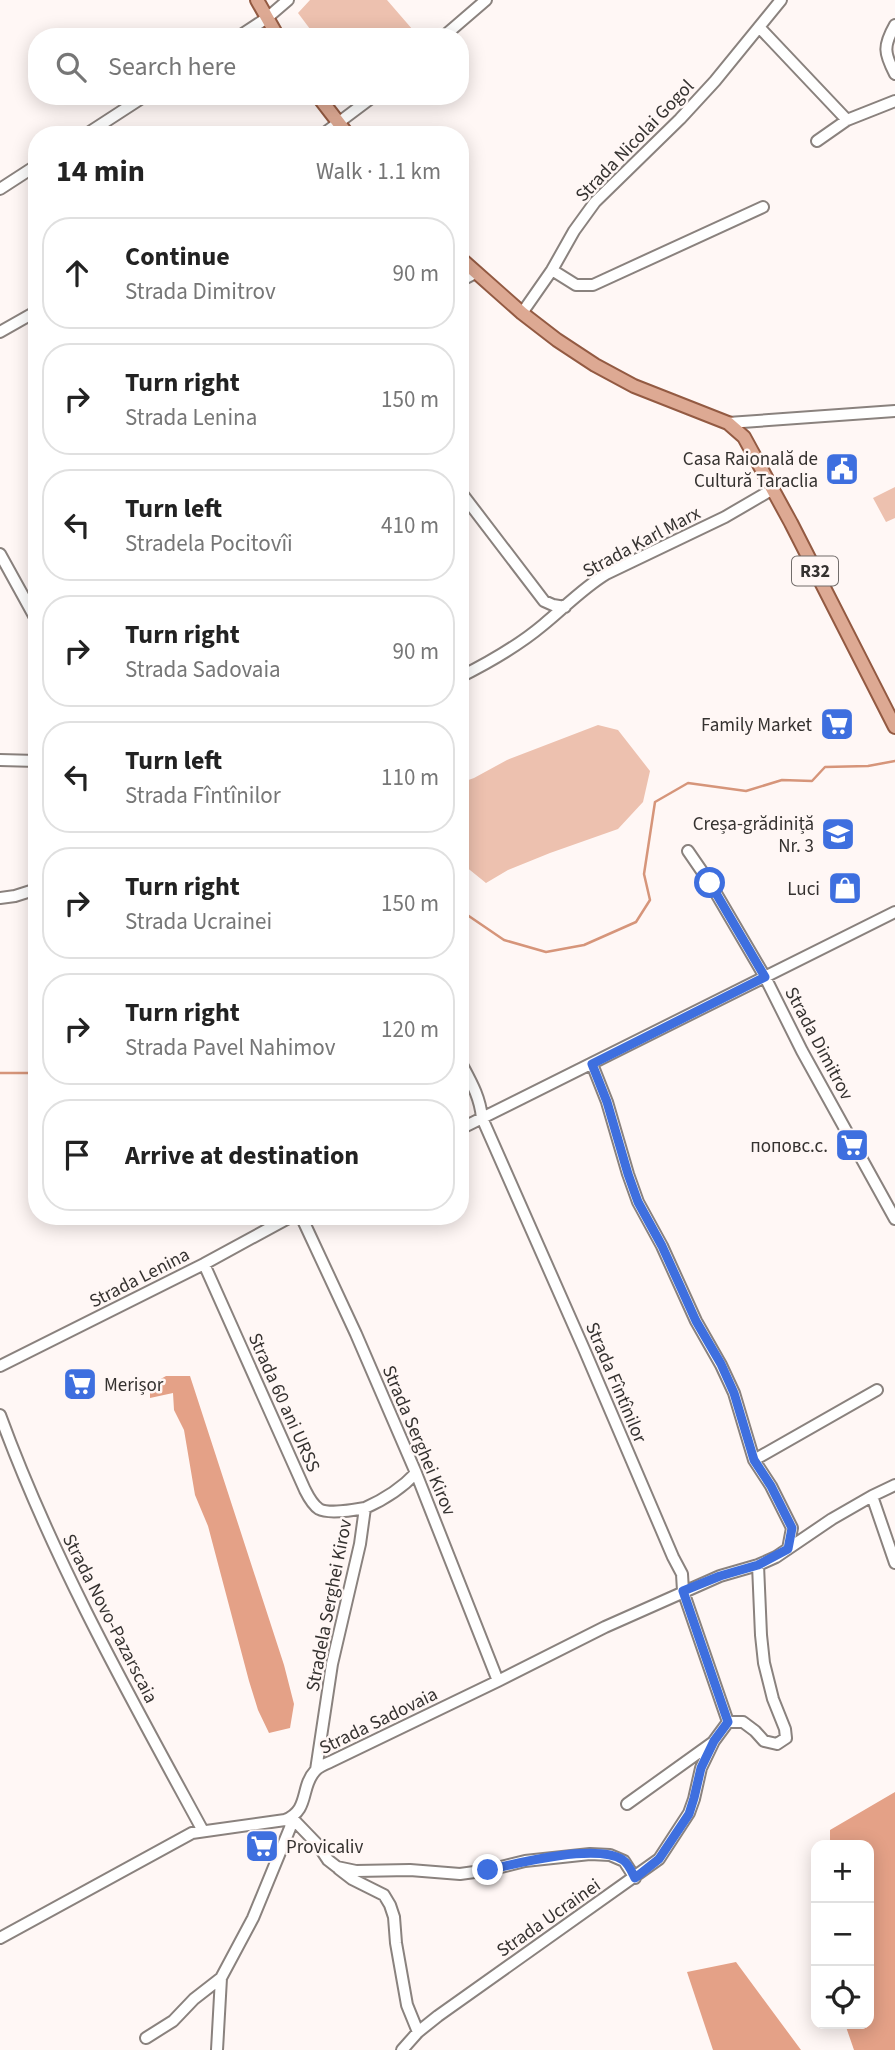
<!DOCTYPE html>
<meta charset="utf-8">
<style>
:root{--surface:#fff;--page:#f6f6f6;--text:#222;--muted:#767676;--line:#e0e0e0}
body{margin:0;font-family:"Source Sans 3",sans-serif;background:var(--page);color:var(--text)}
.controls{position:absolute;right:21px;bottom:21px;display:grid;overflow:hidden;border-radius:14px;box-shadow:0 4px 18px #0003}
.controls button{width:63px;height:63px;display:grid;place-items:center;padding:0;border:0;border-bottom:2px solid var(--line);background:var(--surface);color:var(--text);font:35px sans-serif}
.stop{position:absolute;width:21px;height:21px;margin:-16px;border:5px solid #3e6fdf;border-radius:50%;background:#fff}
.stop.end{background:#3e6fdf;border-color:#fff;box-shadow:0 2px 7px #0008}
.list{margin:0;padding:0;list-style:none}
h2{display:flex;justify-content:space-between;align-items:center;height:91px;margin:0;padding:0 28px;font-size:30px}
h2 small{font-size:23px;font-weight:400;color:var(--muted)}
.list li{display:grid;grid-template-columns:46px 1fr auto;gap:21px;align-items:center;box-sizing:border-box;height:112px;margin:0 14px 14px;padding:0 14px;border:2px solid var(--line);border-radius:28px}
.list b{display:block;font-size:26px;white-space:nowrap}
.list p{margin:0;font-size:23px;white-space:nowrap;color:var(--muted)}
.list em{font-size:23px;font-style:normal;color:var(--muted)}
.icon{flex:none;width:38px;height:38px;fill:none;stroke:currentColor;stroke-width:2;stroke-linecap:round;stroke-linejoin:round}
.map{position:relative;flex:none;width:895px;height:2050px;overflow:hidden}
.search{position:absolute;background:var(--surface);box-shadow:0 4px 18px #0003;left:28px;top:28px;width:441px;height:77px;display:flex;align-items:center;gap:18px;box-sizing:border-box;padding:0 24px;border-radius:28px;color:var(--muted);font-size:26px}
.panel{position:absolute;background:var(--surface);box-shadow:0 4px 18px #0003;left:28px;top:126px;width:441px;height:1099px;border-radius:28px}
.map>svg:first-child{display:block}
</style>
<div class="map">
<svg width="895" height="2050" viewBox="0 0 895 2050">
<rect width="100%" height="100%" fill="#fff7f5"/>
<path fill="#edc1af" d="M 310,0 L 387,0 L 419,37 L 316,37 L 298,13 Z
M 895,487 L 895,518 L 886,522 L 873,498 Z
M 598,725 L 618,730 L 650,771 L 643,802 L 618,829 L 550,853 L 508,870 L 486,883 L 460,862 L 460,783 L 474,778 L 507,760 Z"/>
<path fill="#e4a187" d="M 166,1376 L 190,1376 L 284,1665 L 294,1704 L 290,1728 L 269,1733 L 258,1710 L 249,1681 L 208,1526 L 195,1495 L 184,1430 L 174,1410 L 173,1393 L 150,1398 L 150,1385 Z
M 895,1792 L 895,2050 L 854,2050 L 845,2024 L 869,2024 L 869,1845 L 830,1845 L 830,1830 Z
M 736,1962 L 801,2050 L 713,2050 L 687,1972 Z"/>
<g fill="none" stroke-linecap="round" stroke-linejoin="round">
<path stroke="#d6957a" stroke-width="2.5" d="M 460,910 L 504,940 L 546,952 L 584,945 L 636,922 L 650,900 L 644,874 L 655,802 L 688,783 L 746,791 L 782,780 L 812,781 L 825,767 L 868,766 L 895,761
M 0,1073 L 37,1073"/>
<g stroke="#8a827e" stroke-width="14">
<path id="minor" d="M 895,25 C 883,46 884,53 895,74
M 759,27 L 847,120
M 238,37 L 267,18 L 288,0
M 443,37 L 486,0
M 85,135 L 145,96
M 322,135 L 374,96
M 817,141 L 847,120 L 895,101
M 0,189 L 37,165
M 552,270 L 576,285 L 593,285 L 763,207
M 460,281 L 475,273
M 522,313 L 552,270 L 574,231 L 595,202 L 680,119 L 715,81 L 781,0
M 0,332 L 37,311
M 728,423 L 895,411
M 460,491 L 544,601 L 553,605 L 565,607
M 0,554 L 37,621
M 460,677 C 488,663 518,646 543,625 C 564,608 583,588 606,574 L 725,517 L 773,489
M 0,760 L 37,761
M 688,851 L 710,883 L 765,977 L 802,1051 L 895,1219
M 0,898 L 15,896 L 37,889
M 460,1061 C 470,1080 480,1096 482,1118 L 584,1349 L 673,1557 L 682,1574 L 683,1591 L 728,1722
M 592,1064 L 607,1102 L 628,1174 L 638,1202 L 662,1246 L 696,1321 L 721,1365 L 734,1393 L 754,1460 L 771,1486 L 792,1528 L 788,1549
M 460,1129 L 895,912
M 301,1216 L 356,1334 L 416,1473 L 498,1681
M 204,1264 L 305,1490 C 308,1496 313,1505 319,1509 C 328,1514 354,1510 365,1508
M 0,1366 L 204,1264 L 292,1216
M 0,1415 C 53,1560 129,1695 203,1831
M 754,1460 L 877,1390
M 872,1496 L 895,1563
M 728,1722 L 743,1722 L 755,1731 L 764,1741 L 777,1744 L 786,1738 L 785,1729 L 773,1699 L 764,1663 L 761,1635 L 758,1565
M 316,1770 L 332,1664 L 360,1544 L 365,1508 C 383,1500 402,1488 416,1473
M 627,1804 L 712,1743
M 292,1818 L 318,1845 L 328,1860 L 337,1867 L 356,1871 L 410,1870 L 460,1874 L 489,1870 L 525,1861 L 590,1854 L 610,1855 L 624,1861 L 635,1878
M 339,1869 L 352,1879 L 384,1895 L 390,1905 L 394,1917 L 396,1943 L 407,2005 L 418,2032
M 0,1938 L 192,1833 L 285,1820 C 310,1810 300,1787 315,1771 C 318,1767 325,1764 330,1762 L 498,1681 L 605,1627 L 720,1576 L 758,1565 L 776,1557 L 832,1519 L 872,1496 L 895,1485
M 146,2038 L 173,2021 L 194,1999 L 221,1978
M 217,2050 L 221,1978 L 253,1918 L 290,1828 L 292,1818
M 402,2050 L 418,2032 L 438,2016 L 659,1859 L 689,1813 L 694,1799 L 701,1768 L 714,1741 L 728,1722"/>
</g>
<g stroke="#935a42" stroke-width="16">
<path id="major" d="M 257,0 L 278,37
M 318,96 L 348,135
M 460,258 L 522,313 L 557,340 L 595,365 L 634,386 L 728,423 L 744,437 L 791,523 L 895,727"/>
</g>
<use href="#minor" stroke="#fff" stroke-width="10"/>
<use href="#major" stroke="#dda993" stroke-width="12"/>
</g>
<g fill="none" stroke-linecap="round" stroke-linejoin="round">
<path stroke="#3e6fdf" stroke-width="9" d="M 488,1870 C 517,1863 597,1843 623,1860 C 628,1863 632,1872 635,1878 L 659,1859 L 689,1814 L 694,1798 L 701,1768 L 714,1741 L 728,1722 L 683,1591 L 720,1576 L 758,1565 L 788,1549 L 792,1528 L 771,1486 L 754,1460 L 734,1393 L 721,1364 L 696,1321 L 662,1246 L 638,1202 L 628,1174 L 607,1102 L 592,1064 L 765,977 L 710,883"/>
</g>
<defs>
<g id="civic-square" transform="scale(1.75)"><rect x="-9" y="-9" width="18" height="18" rx="4" fill="#3e6fdf" stroke="#fff7f5"/><path d="M-.6-6.5H3V-4.5H.6V-3L4-1V1h2V6H-6V1h2V-1L-.6-3ZM-1.2 2.5V6h2.4V2.5Z" fill="#fff"/></g>
<g id="supermarket-square" transform="scale(1.75)"><rect x="-9" y="-9" width="18" height="18" rx="4" fill="#3e6fdf" stroke="#fff7f5"/><path d="M-6-5.5h2.5l.6 2H6L4.5 2H-2.5L-4.4-4H-6ZM-1.5 3.2a1.3 1.3 0 1 0 .1 0ZM3 3.2a1.3 1.3 0 1 0 .1 0Z" fill="#fff"/></g>
<g id="school-square" transform="scale(1.75)"><rect x="-9" y="-9" width="18" height="18" rx="4" fill="#3e6fdf" stroke="#fff7f5"/><path d="M0-5L7-2L0 1L-7-2ZM-4 1L0 2.5L4 1V4Q0 6-4 4Z" fill="#fff"/></g>
<g id="shop-square" transform="scale(1.75)"><rect x="-9" y="-9" width="18" height="18" rx="4" fill="#3e6fdf" stroke="#fff7f5"/><path d="M-5-2.5h2.3a2.7 3.5 0 0 1 5.4 0H5L5.5 6h-11ZM-1.5-2.5h3a1.5 2.3 0 0 0-3 0Z" fill="#fff"/></g>
</defs>
<g fill-rule="evenodd">
<use href="#civic-square" x="842" y="469"/>
<use href="#supermarket-square" x="837" y="724"/>
<use href="#school-square" x="838" y="834"/>
<use href="#shop-square" x="845" y="888"/>
<use href="#supermarket-square" x="852" y="1145"/>
<use href="#supermarket-square" x="80" y="1384"/>
<use href="#supermarket-square" x="262" y="1846"/>
</g>
<g text-anchor="middle" stroke-width="5" stroke-linejoin="round" paint-order="stroke">
<rect fill="#fff7f5" stroke="#726d6b" stroke-width="2" x="792" y="556.5" width="46" height="29" rx="5"/>
<g font-size="18" font-weight="bold" fill="#353230">
<text x="815" y="577">R32</text>
</g>
<g font-size="19" fill="#353230" stroke="#fff7f5">
<text transform="translate(634 140) rotate(-46)" y="7">Strada Nicolai Gogol</text>
<text transform="translate(641 541) rotate(-28)" y="7">Strada Karl Marx</text>
<text transform="translate(820 1043) rotate(62)" y="7">Strada Dimitrov</text>
<text transform="translate(139 1277) rotate(-27)" y="7">Strada Lenina</text>
<text transform="translate(617 1382) rotate(67)" y="7">Strada Fîntînilor</text>
<text transform="translate(285 1402) rotate(66)" y="7">Strada 60 ani URSS</text>
<text transform="translate(420 1440) rotate(67)" y="7">Strada Serghei Kirov</text>
<text transform="translate(328 1605) rotate(-79)" y="7">Stradela Serghei Kirov</text>
<text transform="translate(111 1618) rotate(63)" y="7">Strada Novo-Pazarscaia</text>
<text transform="translate(378 1720) rotate(-26)" y="7">Strada Sadovaia</text>
<text transform="translate(548 1917) rotate(-35)" y="7">Strada Ucrainei</text>
</g>
<g font-size="19" fill="#353230" stroke="#fff7f5" text-anchor="end">
<text x="818" y="465">Casa Raională de<tspan x="818" dy="22">Cultură Taraclia</tspan></text>
<text x="812" y="731">Family Market</text>
<text x="814" y="830">Creșa-grădiniță<tspan x="814" dy="22">Nr. 3</tspan></text>
<text x="820" y="895">Luci</text>
<text x="828" y="1152">поповс.с.</text>
<text x="104" y="1391" text-anchor="start">Merișor</text>
<text x="286" y="1853" text-anchor="start">Provicaliv</text>
</g>
</g>
</svg>
<div class="controls">
<button>+</button>
<button>−</button>
<button><svg class="icon" aria-label="locate" viewBox="0 0 24 24"><circle cx="12" cy="12" r="6"/><path d="M12 2v4M12 18v4M2 12h4M18 12h4"/></svg></button>
</div>
<div class="stop" style="left:710px;top:883px"></div>
<div class="stop end" style="left:488px;top:1870px"></div>
<div class="search"><svg class="icon" aria-label="search" viewBox="0 0 24 24"><circle cx="10" cy="10" r="6"/><path d="M15 15l6 6"/></svg>Search here</div>
<section class="panel">
<h2>14 min<small>Walk · 1.1 km</small></h2>
<ul class="list">
<li><svg class="icon" aria-label="ahead" viewBox="0 0 24 24"><path d="M12 20V5M6 11l6-6 6 6"/></svg><div><b>Continue</b><p>Strada Dimitrov</p></div><em>90 m</em></li>
<li><svg class="icon" aria-label="right" viewBox="0 0 24 24"><path d="M7 20v-9h11M14 6l5 5-5 5"/></svg><div><b>Turn right</b><p>Strada Lenina</p></div><em>150 m</em></li>
<li><svg class="icon" aria-label="left" viewBox="0 0 24 24"><path d="M17 20v-9H6M10 6l-5 5 5 5"/></svg><div><b>Turn left</b><p>Stradela Pocitovîi</p></div><em>410 m</em></li>
<li><svg class="icon" aria-label="right" viewBox="0 0 24 24"><path d="M7 20v-9h11M14 6l5 5-5 5"/></svg><div><b>Turn right</b><p>Strada Sadovaia</p></div><em>90 m</em></li>
<li><svg class="icon" aria-label="left" viewBox="0 0 24 24"><path d="M17 20v-9H6M10 6l-5 5 5 5"/></svg><div><b>Turn left</b><p>Strada Fîntînilor</p></div><em>110 m</em></li>
<li><svg class="icon" aria-label="right" viewBox="0 0 24 24"><path d="M7 20v-9h11M14 6l5 5-5 5"/></svg><div><b>Turn right</b><p>Strada Ucrainei</p></div><em>150 m</em></li>
<li><svg class="icon" aria-label="right" viewBox="0 0 24 24"><path d="M7 20v-9h11M14 6l5 5-5 5"/></svg><div><b>Turn right</b><p>Strada Pavel Nahimov</p></div><em>120 m</em></li>
<li><svg class="icon" aria-label="arrive" viewBox="0 0 24 24"><path d="M6 21V4h12l-3 4 3 4H6"/></svg><div><b>Arrive at destination</b></div></li>
</ul>
</section>
</div>
